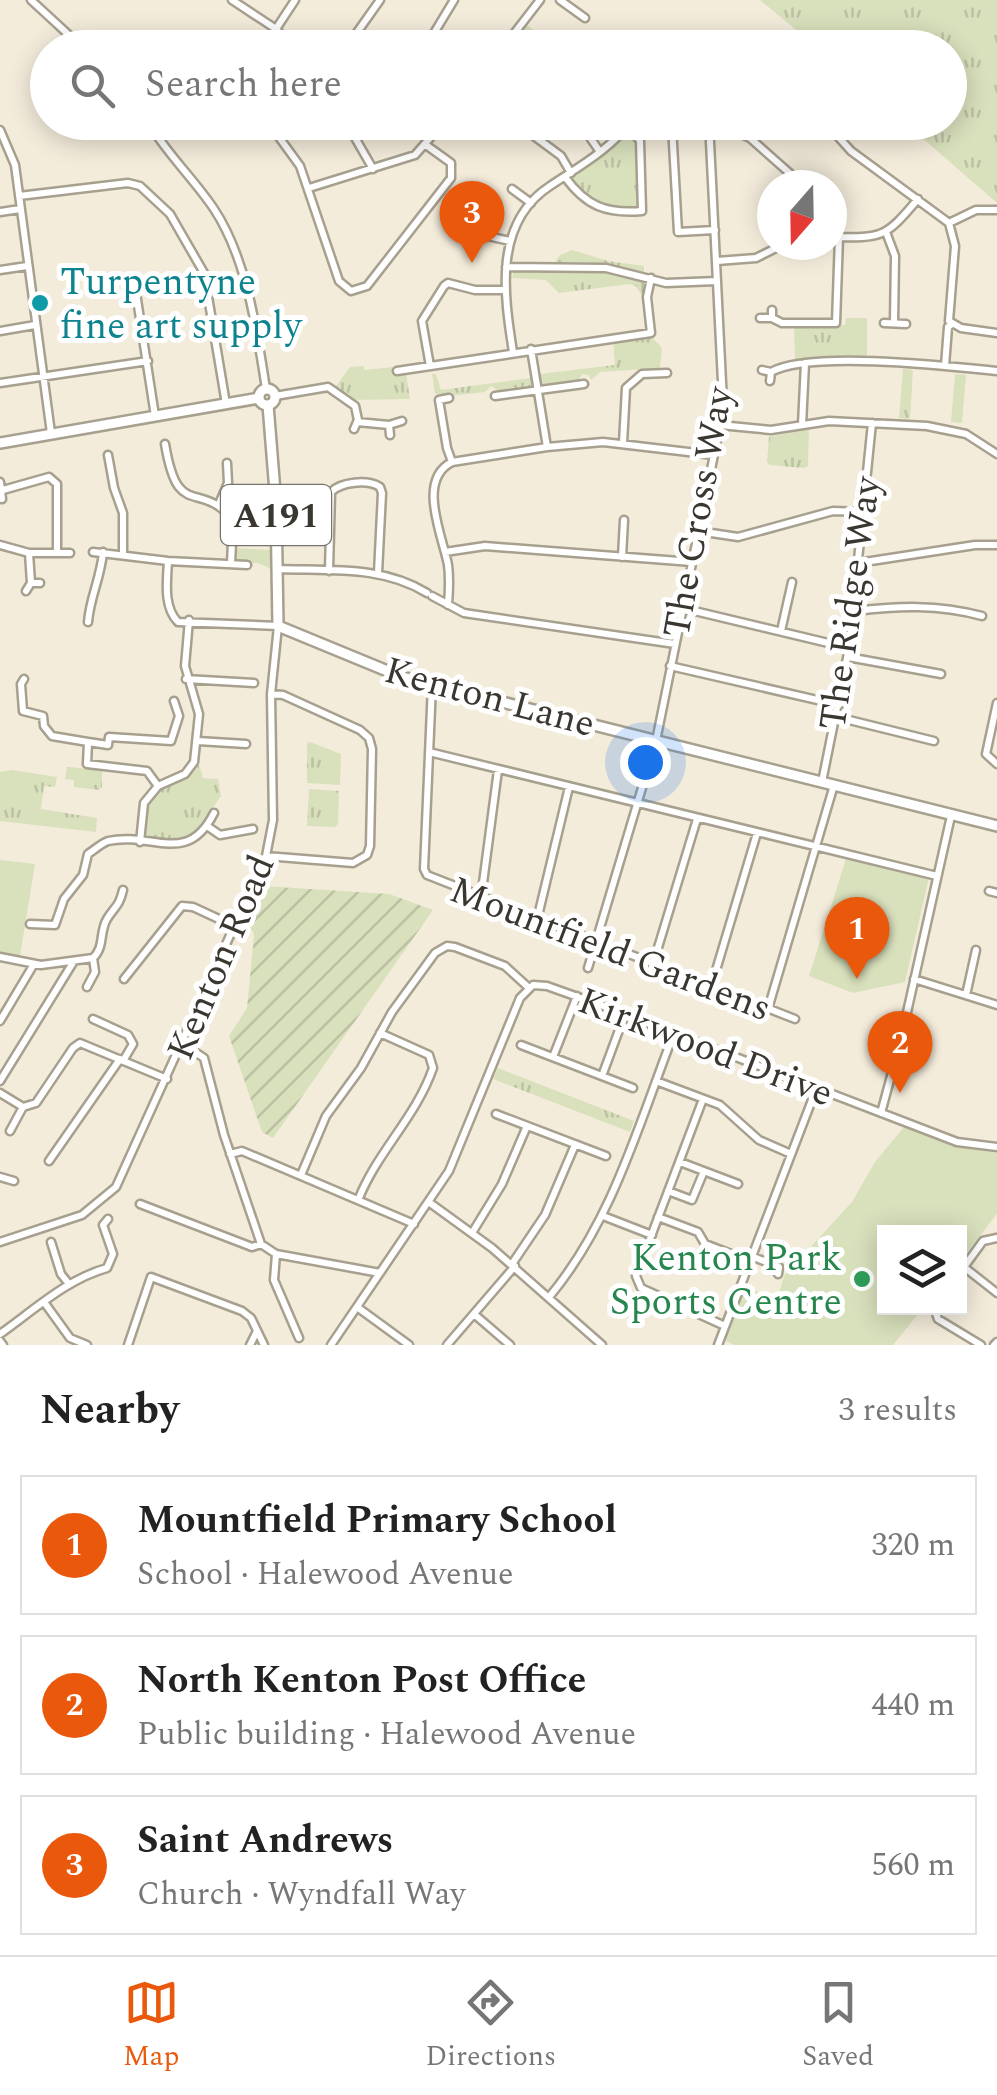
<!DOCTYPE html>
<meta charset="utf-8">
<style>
:root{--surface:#fff;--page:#f6f6f6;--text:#222;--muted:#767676;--line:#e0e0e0;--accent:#ea580c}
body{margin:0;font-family:Spectral,serif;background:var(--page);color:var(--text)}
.controls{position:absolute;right:30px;bottom:30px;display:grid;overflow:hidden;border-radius:0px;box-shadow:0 5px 25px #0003}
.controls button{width:90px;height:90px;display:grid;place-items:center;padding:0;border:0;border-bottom:2px solid var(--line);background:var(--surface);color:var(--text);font:50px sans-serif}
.compass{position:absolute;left:757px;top:170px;width:90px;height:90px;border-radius:50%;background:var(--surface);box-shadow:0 5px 25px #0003;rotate:200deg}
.you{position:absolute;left:645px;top:762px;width:35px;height:35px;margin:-25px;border:8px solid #fff;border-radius:50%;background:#1a73e8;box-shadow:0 0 0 15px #1a73e833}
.badge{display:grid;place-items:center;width:65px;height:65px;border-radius:50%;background:var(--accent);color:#fff;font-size:32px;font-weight:700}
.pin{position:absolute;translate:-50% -82px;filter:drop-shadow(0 2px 5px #0008)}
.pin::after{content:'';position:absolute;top:52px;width:35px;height:30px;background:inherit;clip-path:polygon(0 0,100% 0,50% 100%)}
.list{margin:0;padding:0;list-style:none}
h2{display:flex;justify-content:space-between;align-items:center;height:130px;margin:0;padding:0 40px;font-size:42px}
h2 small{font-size:32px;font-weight:400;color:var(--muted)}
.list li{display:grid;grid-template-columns:65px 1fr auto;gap:30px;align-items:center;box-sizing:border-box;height:140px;margin:0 20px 20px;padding:0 20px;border:2px solid var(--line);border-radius:0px}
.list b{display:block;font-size:38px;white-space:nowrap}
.list p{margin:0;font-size:32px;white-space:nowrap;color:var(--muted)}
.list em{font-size:32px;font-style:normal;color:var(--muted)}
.icon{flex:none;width:55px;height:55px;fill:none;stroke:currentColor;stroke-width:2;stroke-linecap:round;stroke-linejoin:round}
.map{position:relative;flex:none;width:997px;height:1345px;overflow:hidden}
.search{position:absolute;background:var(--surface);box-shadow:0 5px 25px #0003;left:30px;right:30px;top:30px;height:110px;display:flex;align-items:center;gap:25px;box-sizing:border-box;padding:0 35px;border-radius:55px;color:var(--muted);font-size:38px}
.sheet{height:610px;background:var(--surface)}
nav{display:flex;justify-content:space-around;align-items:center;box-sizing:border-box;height:140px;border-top:2px solid var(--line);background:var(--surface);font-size:28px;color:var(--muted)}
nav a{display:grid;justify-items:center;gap:5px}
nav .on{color:var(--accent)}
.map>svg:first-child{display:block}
</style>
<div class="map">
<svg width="997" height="1345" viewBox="0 0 997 1345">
<defs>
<pattern id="grass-tufts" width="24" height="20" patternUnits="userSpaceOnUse" patternTransform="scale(2.5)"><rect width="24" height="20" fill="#d9e0bc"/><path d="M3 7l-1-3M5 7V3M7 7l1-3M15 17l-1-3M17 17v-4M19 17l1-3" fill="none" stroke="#bbc1a2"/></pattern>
<pattern id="garden-furrows" width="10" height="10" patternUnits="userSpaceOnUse" patternTransform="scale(2.5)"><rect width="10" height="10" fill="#d9e0bc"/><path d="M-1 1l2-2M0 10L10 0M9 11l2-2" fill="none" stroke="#bbc1a2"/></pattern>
</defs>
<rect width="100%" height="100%" fill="#f4ecdb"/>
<path fill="url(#grass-tufts)" d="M 760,0 L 997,0 L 997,203 L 905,123 L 950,122 L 950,48 L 817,47 Z
M 625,132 L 638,144 L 640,202 C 620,222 587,200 572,183 L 573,175 L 606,152 Z
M 572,250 L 608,261 L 644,266 L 644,272 L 585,262 L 555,262 L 560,255 Z
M 514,270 L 589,270 L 645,281 L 643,298 L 636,286 L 630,284 L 559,293 L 546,280 L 512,278 Z
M 846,318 L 867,318 L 867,359 L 795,360 L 794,325 L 845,325 Z
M 651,336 L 662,348 L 660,368 L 600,372 L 591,380 L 589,375 L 582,374 L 577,383 L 541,385 L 540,374 L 615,365 L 613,339 Z
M 363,366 L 365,370 L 393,367 L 394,374 L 406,373 L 410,399 L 352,400 L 336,386 L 350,367 Z
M 903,369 L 913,370 L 910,419 L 899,418 Z
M 432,374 L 436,374 L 441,390 L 531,378 L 532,385 L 529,389 L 500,392 L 491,386 L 485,392 L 450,396 L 435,394 Z
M 955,374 L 966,375 L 962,423 L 951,422 Z
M 809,429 L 808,466 L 804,468 L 770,465 L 767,462 L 769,437 Z
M 310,742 L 341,754 L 340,785 L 307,783 L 307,743 Z
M 199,765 L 203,778 L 218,779 L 221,796 L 194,835 L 178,841 L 144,837 L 148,805 L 158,790 L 184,780 Z
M 67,767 L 102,770 L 102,787 L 99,790 L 74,787 L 74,780 L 65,779 Z
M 12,770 L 57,777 L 55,787 L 44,786 L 41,809 L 97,818 L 96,832 L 0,821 L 0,772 Z
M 309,789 L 339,791 L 338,824 L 335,827 L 307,826 Z
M 498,1068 L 634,1121 L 630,1132 L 493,1079 Z"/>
<path fill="#d9e0bc" d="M 527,25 L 556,47 L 529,47 L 523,43 L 519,47 L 510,47 Z
M 235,548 L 270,550 L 271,569 L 258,563 L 235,562 Z
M 846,859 L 929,878 L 905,982 L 853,993 L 809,976 Z
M 0,860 L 35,864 L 20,956 L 0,952 Z
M 904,1127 L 952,1146 L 997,1153 L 997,1214 L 960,1261 L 960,1232 L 884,1232 L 884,1308 L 923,1308 L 893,1345 L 734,1345 L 723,1339 L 742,1286 L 771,1297 L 780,1290 L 784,1276 L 852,1202 L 875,1162 Z"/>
<path fill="url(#garden-furrows)" d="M 263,886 L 389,894 L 433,910 L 273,1138 L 262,1132 L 229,1036 L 247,1008 L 254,936 L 253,931 L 245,927 Z"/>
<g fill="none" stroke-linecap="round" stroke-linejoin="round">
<g stroke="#a7a08f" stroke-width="11">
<path id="minor" d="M 31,0 L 83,48
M 232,0 L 276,29 L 294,48
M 560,0 L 585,18
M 276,29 L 295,0
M 346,48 L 380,0
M 425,48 L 454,0
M 503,48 L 540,0
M 148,122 C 167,154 194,179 214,209 C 247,259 257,331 266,389
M 268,122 L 300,166 L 339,281 L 351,291 L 367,286 L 451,178 L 451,163 L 426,145
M 346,122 L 373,169
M 572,122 L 587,133 L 600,152
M 825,122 L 851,151 L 949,223 L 955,246 L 949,321 L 961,328 L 997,333
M 709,124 L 672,126 L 678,232 L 715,230
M 0,130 L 15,165 L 51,433
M 351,131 L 364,122
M 530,133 L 561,156 L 571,173
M 710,133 L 737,132 L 750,138 L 803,185
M 565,177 C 586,206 606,214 642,211 L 640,141 L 628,126
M 309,188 L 415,155 L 444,122
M 512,189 L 531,203
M 19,196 L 128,183 L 140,186 L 170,214 L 204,273 L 226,404
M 0,212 L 20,209
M 949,223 L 976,210 L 997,210
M 469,224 L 483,235 L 510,241
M 886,232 L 895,256 L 894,323
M 832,237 C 883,238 885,238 918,199
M 717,261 L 756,258 L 782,245
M 506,267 L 606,268 L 666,283 L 717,281
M 0,270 L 27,266
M 134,280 L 155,416
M 760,318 L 772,318 L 772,310
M 772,318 L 782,323 L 836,323 L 839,237
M 884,323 L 906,324
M 0,331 L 35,325
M 531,349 L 547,447
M 513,352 C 504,295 493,223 550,186 C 578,167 610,150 630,122
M 430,366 L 422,321 L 444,286 L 448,283 L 475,290 L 503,290
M 945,366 L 948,327 L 952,324
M 762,370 L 771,372 L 770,381
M 397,371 L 651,333 L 647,297 L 651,278
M 771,372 C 809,350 949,366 997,371
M 0,383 L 148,361
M 275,396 L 328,387 L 355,406 L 358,420 L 354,429
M 495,396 L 584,384
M 357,422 L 389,425
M 720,425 L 771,430 L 829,421 L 927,426 L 966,434 L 997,454
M 802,425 L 805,363
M 390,435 L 389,425 L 402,421
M 623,443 L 626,388 L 642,374 L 667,373
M 165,444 C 178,521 197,479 233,519 L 231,564
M 108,455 L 114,488 L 123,513 L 123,554
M 452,462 L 547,447 L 603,442 L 714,455
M 0,482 L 2,499
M 3,490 L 49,477 L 57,484 L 57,552
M 219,504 L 228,483 L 227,463
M 698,531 L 738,537 L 833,511 L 863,512
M 0,545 L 29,553 L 70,553
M 93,552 L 168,561 L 247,565
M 445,552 L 485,546 L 692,562
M 29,553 L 31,583
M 622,557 L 624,520
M 858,563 L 975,545 L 997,545
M 278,569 C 329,571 382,565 427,593
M 329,571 L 331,492 C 341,482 367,479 380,487 L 382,493 L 378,573
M 26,591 L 31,583 L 40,583
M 432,596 L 464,613 L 675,644
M 448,605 C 449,592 450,579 448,565 C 443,537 416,480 452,462 L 447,448 L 439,400 L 449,398
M 682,608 L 849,648
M 854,611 C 899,606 937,604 982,616
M 88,622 C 90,597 101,577 103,552
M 781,631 L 792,582
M 848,657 L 941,674
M 670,666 L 839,705
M 24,679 L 21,684 L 23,711 L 43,716 L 44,726 L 52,736 L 88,742
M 186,679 L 254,683
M 432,685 L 424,869 L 427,875 L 795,1019
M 997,703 L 986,754 L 997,764
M 837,717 L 934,741
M 198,741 L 246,744
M 429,752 L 937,876
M 822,782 L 849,648 L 872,423
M 158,786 L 147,771 L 87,764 L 88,742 L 108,745 L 109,737 L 171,741 L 179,716 L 174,701
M 207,826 L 220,835 L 253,829
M 140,842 L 144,803 L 158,786 L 185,774 L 194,762 L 199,714 L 185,666 L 189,620
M 266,856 L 353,863 L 367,855 L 370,846 L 372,749 L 369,738 L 360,730 L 283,695 L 271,694
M 989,891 L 997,893
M 481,898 L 498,770
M 537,920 L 569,787
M 30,924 L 55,925 L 64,899 L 83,875 L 88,854 C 94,850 102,843 108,841 C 152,831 187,867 214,813
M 0,957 L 41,965 L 93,958
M 653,964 L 697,819
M 588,968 L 656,741 L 720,425 L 723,402 L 709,122
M 124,979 L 182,906 L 193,907 L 234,926
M 914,979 L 997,1005
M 87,987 L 95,972 L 93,958 C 105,947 99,932 107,919 C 115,906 119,907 123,890
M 711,987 L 757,833
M 966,995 L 976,950
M 768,1009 L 834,785
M 93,1019 L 128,1035 L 133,1044 L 123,1061
M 0,1021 L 34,964
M 183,1044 L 204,1058 L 224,1135 L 261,1244
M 521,1045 L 633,1088
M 553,1057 L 577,996
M 602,1076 L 625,1014
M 0,1081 L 74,961
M 656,1081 L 720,1105 L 759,1140 L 791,1154
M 0,1093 L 23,1107
M 703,1099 L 636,1276 L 641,1288 L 725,1326
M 881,1113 L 901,1039 L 951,816
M 496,1114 L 606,1156
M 10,1131 L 23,1107 L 36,1103 L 73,1048 L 80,1043 L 167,1079
M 230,1154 L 242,1151 L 414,1224
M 49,1161 L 120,1059
M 680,1162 L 738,1184
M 301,1175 L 326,1116 L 361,1068 L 392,1012 L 435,953 L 447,946 L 455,947 L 505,966 L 529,988
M 0,1177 L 14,1181
M 668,1191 L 692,1200 L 704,1171
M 359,1198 C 378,1151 416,1117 433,1068 L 429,1055 L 380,1033
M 430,1203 L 492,1248 L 602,1345
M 140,1204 L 252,1247 L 261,1244 L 276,1254 L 380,1273
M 603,1216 L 652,1235
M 658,1217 L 698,1232 L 705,1244 L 749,1261
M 472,1233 L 502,1184 L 527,1126
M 997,1238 L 983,1241 L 964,1267 L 997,1293
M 0,1242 L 82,1215 L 116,1187 L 266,856 L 273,820 L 271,694 L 278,626 L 178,622 C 163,607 167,581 168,561
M 51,1242 L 61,1274 L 69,1284
M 276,1254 L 274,1280 L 299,1338
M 751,1256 L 779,1267 L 778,1274
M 512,1264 L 545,1215 L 575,1145
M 550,1296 C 613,1220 639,1123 674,1033
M 44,1302 L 70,1338 L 87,1345
M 357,1307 L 409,1345
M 934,1308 L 938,1319 L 981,1345
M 474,1314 L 510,1345
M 0,1334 C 34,1310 67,1279 107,1268 L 113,1254 L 103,1225 L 108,1219
M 0,1341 L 3,1345
M 128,1345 L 151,1277 L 242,1311 L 251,1318 L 264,1345
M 250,1345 L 257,1331
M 331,1345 L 449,1171 L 520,998 L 533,985 L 547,986 L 603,1006 L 957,1142 L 997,1147
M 447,1345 L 515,1266
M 718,1345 L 817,1087
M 994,1345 L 997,1342"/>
</g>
<g stroke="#a7a08f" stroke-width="14">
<path id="major" d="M259 397a8 8 0 1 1 16 0a8 8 0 1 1-16 0Z
M 268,405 L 276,504 L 278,626 L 402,677 L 997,826
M 0,443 L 259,398"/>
</g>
<use href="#minor" stroke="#fff" stroke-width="6"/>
<use href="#major" stroke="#fff" stroke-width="9"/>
</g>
<circle fill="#0f9aa8" stroke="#fff" stroke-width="4" cx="40" cy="303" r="10"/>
<circle fill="#2e9e5b" stroke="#fff" stroke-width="4" cx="862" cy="1279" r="10"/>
<g text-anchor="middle" stroke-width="10" stroke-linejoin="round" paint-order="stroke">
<rect fill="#fff" stroke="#75736e" stroke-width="2.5" x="221" y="485" width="110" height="60" rx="8"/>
<g font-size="35" font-weight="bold" fill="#3a3730">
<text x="276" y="527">A191</text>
</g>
<g font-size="38" fill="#0d838f" stroke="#fff" text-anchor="start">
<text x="60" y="294">Turpentyne<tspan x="60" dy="44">fine art supply</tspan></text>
</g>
<g font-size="38" fill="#3a3730" stroke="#fff">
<text transform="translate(697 512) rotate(-80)" y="13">The Cross Way</text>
<text transform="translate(849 603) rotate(-82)" y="13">The Ridge Way</text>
<text transform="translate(490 696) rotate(15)" y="13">Kenton Lane</text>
<text transform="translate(611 948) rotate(21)" y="13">Mountfield Gardens</text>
<text transform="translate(220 957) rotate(-67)" y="13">Kenton Road</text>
<text transform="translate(706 1046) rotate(21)" y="13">Kirkwood Drive</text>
</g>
<g font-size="38" fill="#27864d" stroke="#fff" text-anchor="end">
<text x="842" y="1270">Kenton Park<tspan x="842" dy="44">Sports Centre</tspan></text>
</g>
</g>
</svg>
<div class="controls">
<button><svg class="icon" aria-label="layers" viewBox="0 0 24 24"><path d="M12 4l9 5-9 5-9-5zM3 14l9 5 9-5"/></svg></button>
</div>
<svg class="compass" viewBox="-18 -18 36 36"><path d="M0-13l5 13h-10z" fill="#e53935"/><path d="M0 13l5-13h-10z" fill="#767676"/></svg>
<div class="you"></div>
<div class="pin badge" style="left:857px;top:979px">1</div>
<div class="pin badge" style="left:900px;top:1093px">2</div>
<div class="pin badge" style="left:472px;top:263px">3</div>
<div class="search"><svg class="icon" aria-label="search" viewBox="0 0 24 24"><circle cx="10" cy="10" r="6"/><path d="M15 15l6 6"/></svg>Search here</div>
</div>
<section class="sheet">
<h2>Nearby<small>3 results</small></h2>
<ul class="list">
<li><span class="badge">1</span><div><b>Mountfield Primary School</b><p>School · Halewood Avenue</p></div><em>320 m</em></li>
<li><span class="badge">2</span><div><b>North Kenton Post Office</b><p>Public building · Halewood Avenue</p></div><em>440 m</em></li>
<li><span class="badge">3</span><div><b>Saint Andrews</b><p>Church · Wyndfall Way</p></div><em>560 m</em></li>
</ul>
</section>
<nav>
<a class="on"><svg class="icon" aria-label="map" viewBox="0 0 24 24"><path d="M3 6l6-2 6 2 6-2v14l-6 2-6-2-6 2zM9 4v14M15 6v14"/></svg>Map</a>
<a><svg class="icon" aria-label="directions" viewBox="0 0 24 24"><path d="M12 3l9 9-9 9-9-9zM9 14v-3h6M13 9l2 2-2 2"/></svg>Directions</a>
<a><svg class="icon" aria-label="saved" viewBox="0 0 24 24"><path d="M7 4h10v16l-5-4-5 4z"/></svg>Saved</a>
</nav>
